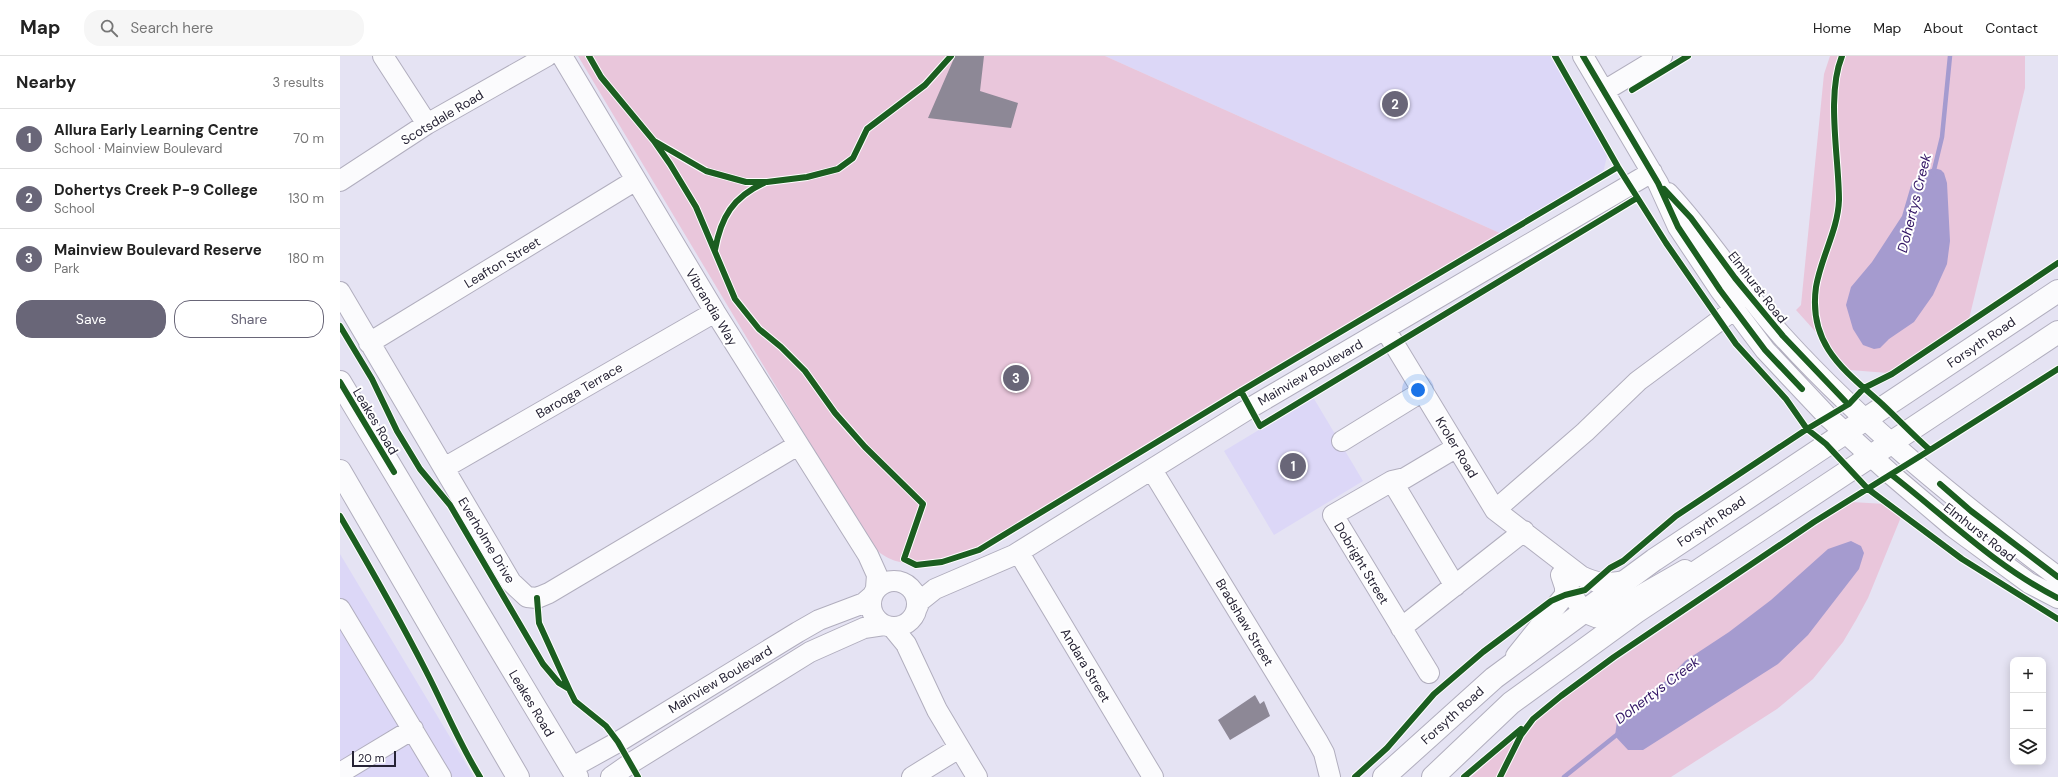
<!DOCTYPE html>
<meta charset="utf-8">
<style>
:root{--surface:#fff;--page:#f6f6f6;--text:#222;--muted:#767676;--line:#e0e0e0;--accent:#696678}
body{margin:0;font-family:"DM Sans",sans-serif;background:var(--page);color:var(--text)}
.controls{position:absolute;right:12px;bottom:12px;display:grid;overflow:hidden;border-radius:8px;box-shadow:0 2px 10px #0003}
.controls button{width:36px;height:36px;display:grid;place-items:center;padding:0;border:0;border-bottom:1px solid var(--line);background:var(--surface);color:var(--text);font:20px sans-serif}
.scale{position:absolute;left:12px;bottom:10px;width:44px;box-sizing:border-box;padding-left:4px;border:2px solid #262335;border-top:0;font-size:11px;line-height:14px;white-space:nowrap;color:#262335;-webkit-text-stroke:3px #fff;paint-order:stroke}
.you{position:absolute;left:1078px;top:334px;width:14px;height:14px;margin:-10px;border:3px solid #fff;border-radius:50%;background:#1a73e8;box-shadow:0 0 0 6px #1a73e833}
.badge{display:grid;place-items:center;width:26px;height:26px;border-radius:50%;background:var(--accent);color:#fff;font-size:13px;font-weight:700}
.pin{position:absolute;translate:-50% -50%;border:2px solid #fff;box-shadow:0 1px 4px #0006}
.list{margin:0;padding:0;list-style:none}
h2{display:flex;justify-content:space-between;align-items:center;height:52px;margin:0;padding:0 16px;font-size:17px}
h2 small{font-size:13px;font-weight:400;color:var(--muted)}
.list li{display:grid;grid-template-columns:26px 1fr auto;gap:12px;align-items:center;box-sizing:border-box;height:60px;padding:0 16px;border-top:1px solid var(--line)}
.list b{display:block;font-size:15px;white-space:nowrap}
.list p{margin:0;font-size:13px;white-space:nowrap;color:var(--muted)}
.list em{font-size:13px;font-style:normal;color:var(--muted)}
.actions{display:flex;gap:8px;padding:12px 16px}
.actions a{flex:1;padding:9px 0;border:1px solid var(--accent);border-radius:16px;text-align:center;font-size:14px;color:var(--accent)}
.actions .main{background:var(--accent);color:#fff}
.icon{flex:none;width:22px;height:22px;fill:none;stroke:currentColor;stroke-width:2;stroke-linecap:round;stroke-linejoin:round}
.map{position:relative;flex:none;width:1718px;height:721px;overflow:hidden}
header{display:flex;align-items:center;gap:24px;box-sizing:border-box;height:56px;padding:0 20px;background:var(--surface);border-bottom:1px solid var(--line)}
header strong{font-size:19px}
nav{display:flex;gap:22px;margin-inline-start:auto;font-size:14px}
.search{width:280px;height:36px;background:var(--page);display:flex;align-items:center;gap:10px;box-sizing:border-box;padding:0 14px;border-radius:16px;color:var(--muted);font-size:15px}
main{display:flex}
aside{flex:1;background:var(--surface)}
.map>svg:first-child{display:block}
</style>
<header>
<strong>Map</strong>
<div class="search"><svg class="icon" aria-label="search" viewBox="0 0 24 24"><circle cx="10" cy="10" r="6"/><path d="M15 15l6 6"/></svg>Search here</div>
<nav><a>Home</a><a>Map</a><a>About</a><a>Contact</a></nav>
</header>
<main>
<aside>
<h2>Nearby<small>3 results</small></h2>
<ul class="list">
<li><span class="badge">1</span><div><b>Allura Early Learning Centre</b><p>School · Mainview Boulevard</p></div><em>70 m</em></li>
<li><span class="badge">2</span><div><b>Dohertys Creek P-9 College</b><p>School</p></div><em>130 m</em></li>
<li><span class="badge">3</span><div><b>Mainview Boulevard Reserve</b><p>Park</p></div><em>180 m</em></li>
</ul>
<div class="actions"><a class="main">Save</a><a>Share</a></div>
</aside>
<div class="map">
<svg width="1718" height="721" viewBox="0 0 1718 721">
<rect width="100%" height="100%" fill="#e5e3f3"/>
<path fill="#dcd7f7" d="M 765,0 L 1211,0 L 1268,96 L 1263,117 L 1162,178 Z
M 973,341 L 1023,425 L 934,479 L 884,395 Z
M 0,498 L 134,721 L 0,721 Z"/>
<path fill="#e9c6db" d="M 238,0 L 765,0 L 1162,178 L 648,486 C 611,502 557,526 528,484 Z
M 1490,0 L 1685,0 L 1685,32 L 1629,263 L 1548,317 L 1510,314 L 1456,254 L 1461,249 L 1484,18 Z
M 1511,446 L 1546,448 L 1561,461 L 1528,542 L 1516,564 L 1503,586 L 1473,623 L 1437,653 L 1331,721 L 1131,721 L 1182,675 L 1227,638 Z"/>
<path fill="#a59bcf" d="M 1594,112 L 1601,114 L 1604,117 L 1607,127 L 1610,185 L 1607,208 L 1593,239 L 1574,266 L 1549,283 L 1540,292 L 1534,293 L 1523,289 L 1513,273 L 1506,249 L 1511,231 L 1532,206 L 1562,160 L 1572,126 L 1586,115 Z
M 1511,485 L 1521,490 L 1524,497 L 1519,513 L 1468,579 L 1438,608 L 1303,694 L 1288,694 L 1275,680 L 1277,665 L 1290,650 L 1327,624 L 1345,605 L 1389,576 L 1431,544 L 1488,493 Z"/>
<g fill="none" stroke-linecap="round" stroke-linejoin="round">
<path stroke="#a59bcf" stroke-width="4.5" d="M 1593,118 L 1602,81 L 1610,0
M 1224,721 L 1279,677"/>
</g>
<path fill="#8d8896" d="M 615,0 L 644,0 L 640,35 L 678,47 L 671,72 L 588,62 Z
M 915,639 L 920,648 L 924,645 L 930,660 L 890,684 L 878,664 Z"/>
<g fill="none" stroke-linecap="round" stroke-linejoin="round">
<g stroke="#b1aebe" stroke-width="22">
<path id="minor" d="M 43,0 L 87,68
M 222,0 L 375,256 L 528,499 L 537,519 L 536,532
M 1243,0 L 1318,127 L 1338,171 L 1380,234 L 1425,294 L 1488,361 L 1553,420 L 1613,471 L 1689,527 L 1718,542
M 1264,35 L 1322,0
M 0,125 L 87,68 L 207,0
M 1328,137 C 1370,182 1402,235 1443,281 C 1525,371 1621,448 1718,521
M 0,236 L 171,526 L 187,541 L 197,542 L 209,537 L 458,389
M 1045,273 L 1155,454 L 1241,520 C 1257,528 1267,528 1284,525
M 29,287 L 296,124
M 1002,385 L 1083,335
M 104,412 L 375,256
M 812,414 L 978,686 L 984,697 L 990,721
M 1052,425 L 1115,530
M 1155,454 L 1245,376 L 1298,325 L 1395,253
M 679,497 L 813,721
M 1222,522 C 1232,537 1241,561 1261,562 L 1345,514
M531 548a23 23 0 1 1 46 0a23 23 0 1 1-46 0Z
M 577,552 L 580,545 L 595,533 L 674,499 L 910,352 L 1312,116
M 0,553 L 101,721
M 552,571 L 566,588 L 597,654 L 637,721
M 1061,572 L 1184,475
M 1176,600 L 1225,539 L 1225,531 L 1221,519
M 1089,617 L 993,459 L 1052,425 L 1065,422 L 1117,391
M 231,712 L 278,686 L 458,576 L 479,564 L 524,547 L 532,540
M 0,717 L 73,673
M 271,721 L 291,707 L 470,596 L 524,572 L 544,569
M 572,721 L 619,692"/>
</g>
<g stroke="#b1aebe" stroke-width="24">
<path id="highway" d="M 0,326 L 237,721
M 0,415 L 178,721
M 1044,721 L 1154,622 L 1314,504 L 1718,235
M 1093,721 L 1171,647 L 1296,556 L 1718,276"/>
</g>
<use href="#minor" stroke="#fbfbfd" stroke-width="20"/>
<use href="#highway" stroke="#fbfbfd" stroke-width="22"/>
<g stroke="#fff" stroke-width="8">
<path id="cycleway" d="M 249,0 L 261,21 L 314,85 L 330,108 L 356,151 L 395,243 L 419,273 L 441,291 L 465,315 L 495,357 L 525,391 L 583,448 L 564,503 L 576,509 L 602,506 L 639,494 L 901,335 L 1278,111
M 1215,0 L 1278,111 L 1326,187 L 1396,288 L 1446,343 L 1467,373 L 1486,388 L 1528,433 L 1622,503 L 1718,563
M 1243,0 L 1318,127 L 1338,171 L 1380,234 L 1425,294 L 1462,333
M 1292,34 L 1348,0
M 316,86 L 366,115 L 406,126 L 427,126 L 467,121 L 498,113 L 513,102 L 527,73 L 585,29 L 611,0
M 1324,133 L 1351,162 L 1395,222 L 1443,280 L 1505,345
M 375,194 C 381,161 393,141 424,127
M 0,270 L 32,323 L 57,375 L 80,413 L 110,449 L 203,608 L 219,627 L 229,633 L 235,645 L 266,670 L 278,686 L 298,721
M 0,326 L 54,416
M 901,335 L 920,370 L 1297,142
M 1590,394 L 1718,313
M 1553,420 C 1607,462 1656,511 1718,542
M 1600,428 L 1631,455 L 1718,521
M 0,460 C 30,511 59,562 86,615 C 104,650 119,687 140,721
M 197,542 L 199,567 L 229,633
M 1015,721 L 1047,692 L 1094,638 L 1143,596 L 1211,545 L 1225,539 L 1245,534 L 1270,512 L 1283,505 L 1336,460 L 1467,373 L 1509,348 L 1524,332 L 1552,318 L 1718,207
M 1124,721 L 1181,673
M 1160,721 L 1181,679 L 1193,663 L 1221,640 L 1274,601 L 1474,466 L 1590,394 C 1573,379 1558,363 1542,348 C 1504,314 1468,289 1476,231 C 1481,201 1498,174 1499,144 C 1499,102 1486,39 1502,0"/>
</g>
<use href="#cycleway" stroke="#1b5e20" stroke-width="6"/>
</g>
<g text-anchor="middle" stroke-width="4" stroke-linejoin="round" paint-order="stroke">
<g font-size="13" fill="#262335" stroke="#fff">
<text transform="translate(102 61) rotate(-31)" y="5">Scotsdale Road</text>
<text transform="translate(162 206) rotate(-31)" y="5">Leafton Street</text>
<text transform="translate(1418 231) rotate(52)" y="5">Elmhurst Road</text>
<text transform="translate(372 251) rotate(59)" y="5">Vibrandia Way</text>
<text transform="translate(1641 286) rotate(-34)" y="5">Forsyth Road</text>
<text transform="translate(970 316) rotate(-30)" y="5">Mainview Boulevard</text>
<text transform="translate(239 334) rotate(-30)" y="5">Barooga Terrace</text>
<text transform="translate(36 365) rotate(59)" y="5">Leakes Road</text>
<text transform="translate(1117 391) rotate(59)" y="5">Kroler Road</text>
<text transform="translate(1371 465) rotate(-34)" y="5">Forsyth Road</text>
<text transform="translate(1640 476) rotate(38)" y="5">Elmhurst Road</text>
<text transform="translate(147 484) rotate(59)" y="5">Everholme Drive</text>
<text transform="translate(1022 507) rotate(59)" y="5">Dobright Street</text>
<text transform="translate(905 566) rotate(59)" y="5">Bradshaw Street</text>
<text transform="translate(746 609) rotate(59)" y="5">Andara Street</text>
<text transform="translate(380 623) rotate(-31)" y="5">Mainview Boulevard</text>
<text transform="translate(192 647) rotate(59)" y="5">Leakes Road</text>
<text transform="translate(1112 659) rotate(-42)" y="5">Forsyth Road</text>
</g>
<g font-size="14" font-style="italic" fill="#311464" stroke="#fff">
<text transform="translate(1574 147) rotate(-76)" y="5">Dohertys Creek</text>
<text transform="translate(1317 634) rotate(-37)" y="5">Dohertys Creek</text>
</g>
</g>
</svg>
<div class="controls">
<button>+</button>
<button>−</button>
<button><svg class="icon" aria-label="layers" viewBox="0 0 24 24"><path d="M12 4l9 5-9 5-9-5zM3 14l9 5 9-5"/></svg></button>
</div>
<div class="scale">20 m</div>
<div class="you"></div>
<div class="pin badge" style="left:953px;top:410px">1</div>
<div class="pin badge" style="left:1055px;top:48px">2</div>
<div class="pin badge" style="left:676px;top:322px">3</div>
</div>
</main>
